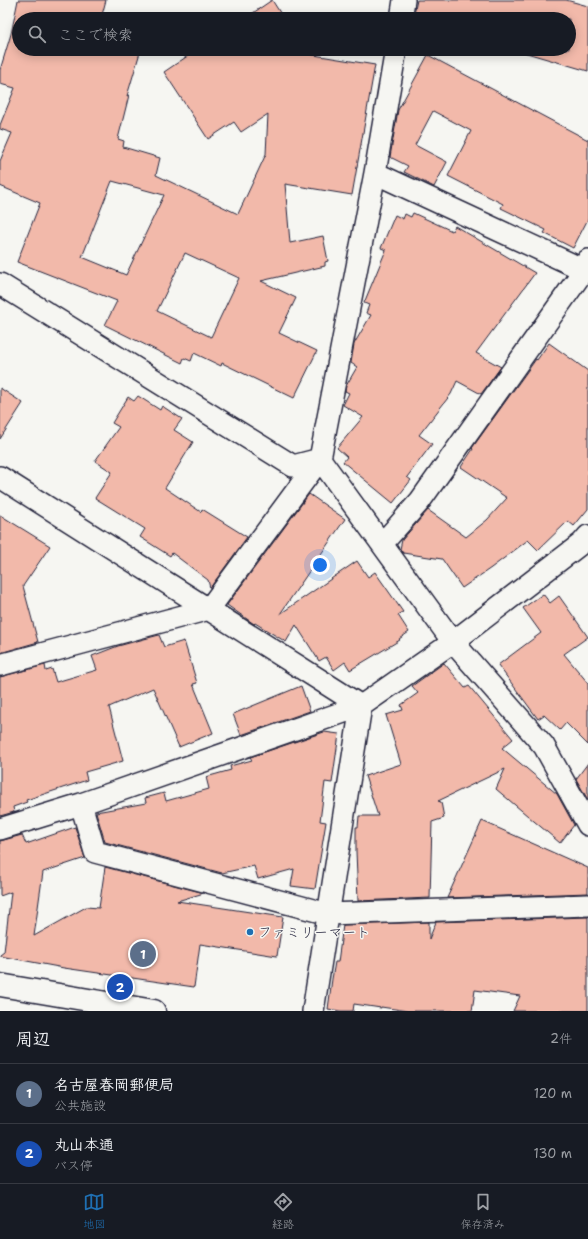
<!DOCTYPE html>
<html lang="ja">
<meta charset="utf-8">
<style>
:root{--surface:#171b24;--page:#242831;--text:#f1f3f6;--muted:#9ea1a6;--line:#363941;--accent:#1f6fb2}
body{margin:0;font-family:"Shantell Sans","Klee One",sans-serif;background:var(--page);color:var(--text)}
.you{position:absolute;left:320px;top:565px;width:14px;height:14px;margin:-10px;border:3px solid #fff;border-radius:50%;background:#1a73e8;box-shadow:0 0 0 6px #1a73e833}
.badge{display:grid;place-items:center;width:26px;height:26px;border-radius:50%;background:var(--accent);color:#fff;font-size:13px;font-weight:700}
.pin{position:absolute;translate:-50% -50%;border:2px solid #fff;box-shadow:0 1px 4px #0006}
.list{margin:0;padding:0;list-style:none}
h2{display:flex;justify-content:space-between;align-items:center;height:52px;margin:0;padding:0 16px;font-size:17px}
h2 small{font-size:13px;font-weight:400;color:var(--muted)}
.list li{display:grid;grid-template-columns:26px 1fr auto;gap:12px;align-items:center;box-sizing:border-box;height:60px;padding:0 16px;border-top:1px solid var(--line)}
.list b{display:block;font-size:15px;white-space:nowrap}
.list p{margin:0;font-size:13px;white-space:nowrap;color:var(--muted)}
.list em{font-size:13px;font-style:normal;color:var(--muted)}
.icon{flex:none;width:22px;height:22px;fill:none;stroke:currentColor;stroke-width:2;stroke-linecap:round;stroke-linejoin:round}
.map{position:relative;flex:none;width:588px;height:1011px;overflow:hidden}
.search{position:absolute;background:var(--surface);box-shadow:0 2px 10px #0003;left:12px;right:12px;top:12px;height:44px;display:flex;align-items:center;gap:10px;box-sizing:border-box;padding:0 14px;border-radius:22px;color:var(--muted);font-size:15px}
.sheet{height:172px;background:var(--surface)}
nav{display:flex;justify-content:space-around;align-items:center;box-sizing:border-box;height:56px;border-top:1px solid var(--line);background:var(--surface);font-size:11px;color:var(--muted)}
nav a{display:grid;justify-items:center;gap:2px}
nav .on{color:var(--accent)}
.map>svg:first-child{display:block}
</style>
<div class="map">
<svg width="588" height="1011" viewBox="0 0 588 1011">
<rect width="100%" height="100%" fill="#f6f6f2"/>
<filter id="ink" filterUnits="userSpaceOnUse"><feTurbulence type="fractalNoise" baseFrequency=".025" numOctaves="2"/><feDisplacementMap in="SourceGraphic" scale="8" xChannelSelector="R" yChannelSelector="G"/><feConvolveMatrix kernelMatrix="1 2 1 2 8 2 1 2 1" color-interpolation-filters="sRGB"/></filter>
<g filter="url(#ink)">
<path fill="#f2b9aa" stroke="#22223b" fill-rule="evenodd" d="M 18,0 L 106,0 L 102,15 L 115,19 L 19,19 L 19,49 L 141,49 L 127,96 L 129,95 L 118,139 L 124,141 L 123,147 L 160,158 L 156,175 L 238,214 L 266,154 L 268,114 L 241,132 L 234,122 L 208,139 L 164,72 L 198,49 L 304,49 L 308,54 L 375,65 L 352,195 L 285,184 L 290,243 L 323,236 L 328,261 L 325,262 L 325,266 L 261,281 L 296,298 L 279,333 L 317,351 L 294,398 L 222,363 L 221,366 L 194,353 L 191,361 L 184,358 L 182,363 L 105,325 L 117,301 L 17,262 L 40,203 L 0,186 L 0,161 L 12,133 L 0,129 L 0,125 L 15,88 L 0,84 L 0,70 L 11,34 ZM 112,181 L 164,195 L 126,275 L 82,257 ZM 185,253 L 239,278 L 211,337 L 157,311 Z
M 272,0 L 284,19 L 243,19 L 250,15 Z
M 417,0 L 566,0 L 588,6 L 588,71 L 513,49 L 569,49 L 569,19 L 413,19 Z
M 428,55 L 588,140 L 588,219 L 573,248 L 544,233 L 546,230 L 501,208 L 503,204 L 448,176 L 471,131 L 433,111 L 415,145 L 447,162 L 434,187 L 404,172 L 408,166 L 390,157 L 398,110 Z
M 413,213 L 452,231 L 455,226 L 535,273 L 476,353 L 501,367 L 481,394 L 457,381 L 451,394 L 419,435 L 432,444 L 407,477 L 411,480 L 393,503 L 343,462 L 347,457 L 337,448 L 363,417 L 343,405 L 349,393 L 345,391 L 346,386 L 357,367 L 351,363 L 354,344 L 371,315 L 366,313 L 369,305 L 364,303 L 386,250 L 381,248 L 395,215 L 403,219 L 405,214 L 411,217 Z
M 549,343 L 588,371 L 588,509 L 574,526 L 568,521 L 538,550 L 528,540 L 491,568 L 462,588 L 442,559 L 403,553 L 400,549 L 402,540 L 428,510 L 466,537 L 487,520 L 507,498 L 461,467 L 473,449 L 472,448 L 536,359 L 537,360 Z
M 0,388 L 23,403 L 0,439 Z
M 138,396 L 160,410 L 162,406 L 182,419 L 174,430 L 193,442 L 165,488 L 201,512 L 202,509 L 247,537 L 210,588 L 208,580 L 172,553 L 170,556 L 140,537 L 145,529 L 95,498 L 112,472 L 95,461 L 119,427 L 112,423 L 128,397 L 134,401 Z
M 309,494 L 345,519 L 280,614 L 357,561 L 368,577 L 375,572 L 403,612 L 398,615 L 409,632 L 399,639 L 400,640 L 350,670 L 345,662 L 334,670 L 326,657 L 319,661 L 296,625 L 286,642 L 255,623 L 254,624 L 227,605 Z
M 0,515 L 50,546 L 23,586 L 38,642 L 0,653 Z
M 543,594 L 550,603 L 559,596 L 588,637 L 564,654 L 588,683 L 588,745 L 566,723 L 560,730 L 544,715 L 538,719 L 498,665 L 541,633 L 523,608 Z
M 159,635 L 164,647 L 184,641 L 197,683 L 193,684 L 213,733 L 179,747 L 153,688 L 109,707 L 123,761 L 85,772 L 87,780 L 26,800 L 27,802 L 13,807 L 14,812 L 0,816 L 0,677 L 45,665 L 46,671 L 52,669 L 56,682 L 97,670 L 92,656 L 118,646 Z
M 444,663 L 465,688 L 469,686 L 513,739 L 502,748 L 557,794 L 574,825 L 560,843 L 496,789 L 505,769 L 438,801 L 441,802 L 444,818 L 432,822 L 430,898 L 358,901 L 356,851 L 356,827 L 358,827 L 359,816 L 378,816 L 365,776 L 401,764 L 386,715 L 403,710 L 401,705 L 418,693 L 412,686 Z
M 301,686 L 310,711 L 241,735 L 233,714 Z
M 324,732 L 339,734 L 332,783 L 325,782 L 320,821 L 326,822 L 315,889 L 291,886 L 294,869 L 258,879 L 254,866 L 222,873 L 105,842 L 96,812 L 146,803 L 145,798 L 164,793 L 166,801 L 209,789 L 206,777 L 231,770 L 230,766 L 252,760 L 250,757 Z
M 588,763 L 588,800 L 576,779 Z
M 482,821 L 588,868 L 588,893 L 447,898 Z
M 75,827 L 85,858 L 43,872 L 34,936 L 86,907 L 99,908 L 105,867 L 204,893 L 177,901 L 283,917 L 277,956 L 200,944 L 194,987 L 64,968 L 0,956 L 0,955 L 4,952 L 11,892 L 0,896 L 0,841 L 22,835 L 26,844 Z
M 588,917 L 588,1011 L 513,1011 L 520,996 L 475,990 L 472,1011 L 408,1011 L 381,1007 L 381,1008 L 354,1004 L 353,1011 L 341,1011 L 328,1009 L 332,979 L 335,962 L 338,962 L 343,925 L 429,922 L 429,939 L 436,922 Z"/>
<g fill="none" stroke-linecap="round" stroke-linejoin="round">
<g stroke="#22223b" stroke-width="24">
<path id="minor" d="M 401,19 L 404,0
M 396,49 L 375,173 L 320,459 L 453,642 L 544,746 L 588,825
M 375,173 L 584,270 L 588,271
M 0,284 L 293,466 L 320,459
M 0,477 L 361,706
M 382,544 L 420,501 L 584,270 L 588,260
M 0,665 L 209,609 L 320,459
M 81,804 L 95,852 L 328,914 L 588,905
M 0,829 L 81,804 L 361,706
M 313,1011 L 361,706 L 453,642 L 582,543 L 588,536"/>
</g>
<g stroke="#22223b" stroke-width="25">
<path id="tertiary" d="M 0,985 L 154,1011"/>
</g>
<use href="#minor" stroke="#f6f6f2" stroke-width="21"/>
<use href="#tertiary" stroke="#f6f6f2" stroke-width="22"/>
</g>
</g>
<circle fill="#1f6fb2" stroke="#f6f6f2" stroke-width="1.5" cx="250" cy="932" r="4"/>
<g text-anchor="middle" stroke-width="3" stroke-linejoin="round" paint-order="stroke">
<g font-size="14" fill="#22223b" stroke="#f6f6f2" text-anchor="start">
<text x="258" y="937">ファミリーマート</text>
</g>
</g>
</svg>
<div class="you"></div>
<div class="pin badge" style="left:143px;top:954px;background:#5c6f8a">1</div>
<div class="pin badge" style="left:120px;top:987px;background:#1a4fb4">2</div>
<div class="search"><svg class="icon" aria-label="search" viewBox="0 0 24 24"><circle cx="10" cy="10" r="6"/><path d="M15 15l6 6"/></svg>ここで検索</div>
</div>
<section class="sheet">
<h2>周辺<small>2件</small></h2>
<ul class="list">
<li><span class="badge" style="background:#5c6f8a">1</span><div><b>名古屋春岡郵便局</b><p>公共施設</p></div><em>120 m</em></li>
<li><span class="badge" style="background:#1a4fb4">2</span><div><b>丸山本通</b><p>バス停</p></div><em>130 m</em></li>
</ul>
</section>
<nav>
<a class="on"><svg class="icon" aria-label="map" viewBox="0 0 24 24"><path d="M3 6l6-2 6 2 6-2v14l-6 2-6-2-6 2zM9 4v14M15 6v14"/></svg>地図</a>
<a><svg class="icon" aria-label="directions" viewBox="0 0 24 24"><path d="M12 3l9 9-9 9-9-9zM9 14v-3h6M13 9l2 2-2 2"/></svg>経路</a>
<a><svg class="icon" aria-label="saved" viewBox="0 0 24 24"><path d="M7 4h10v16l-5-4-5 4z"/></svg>保存済み</a>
</nav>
